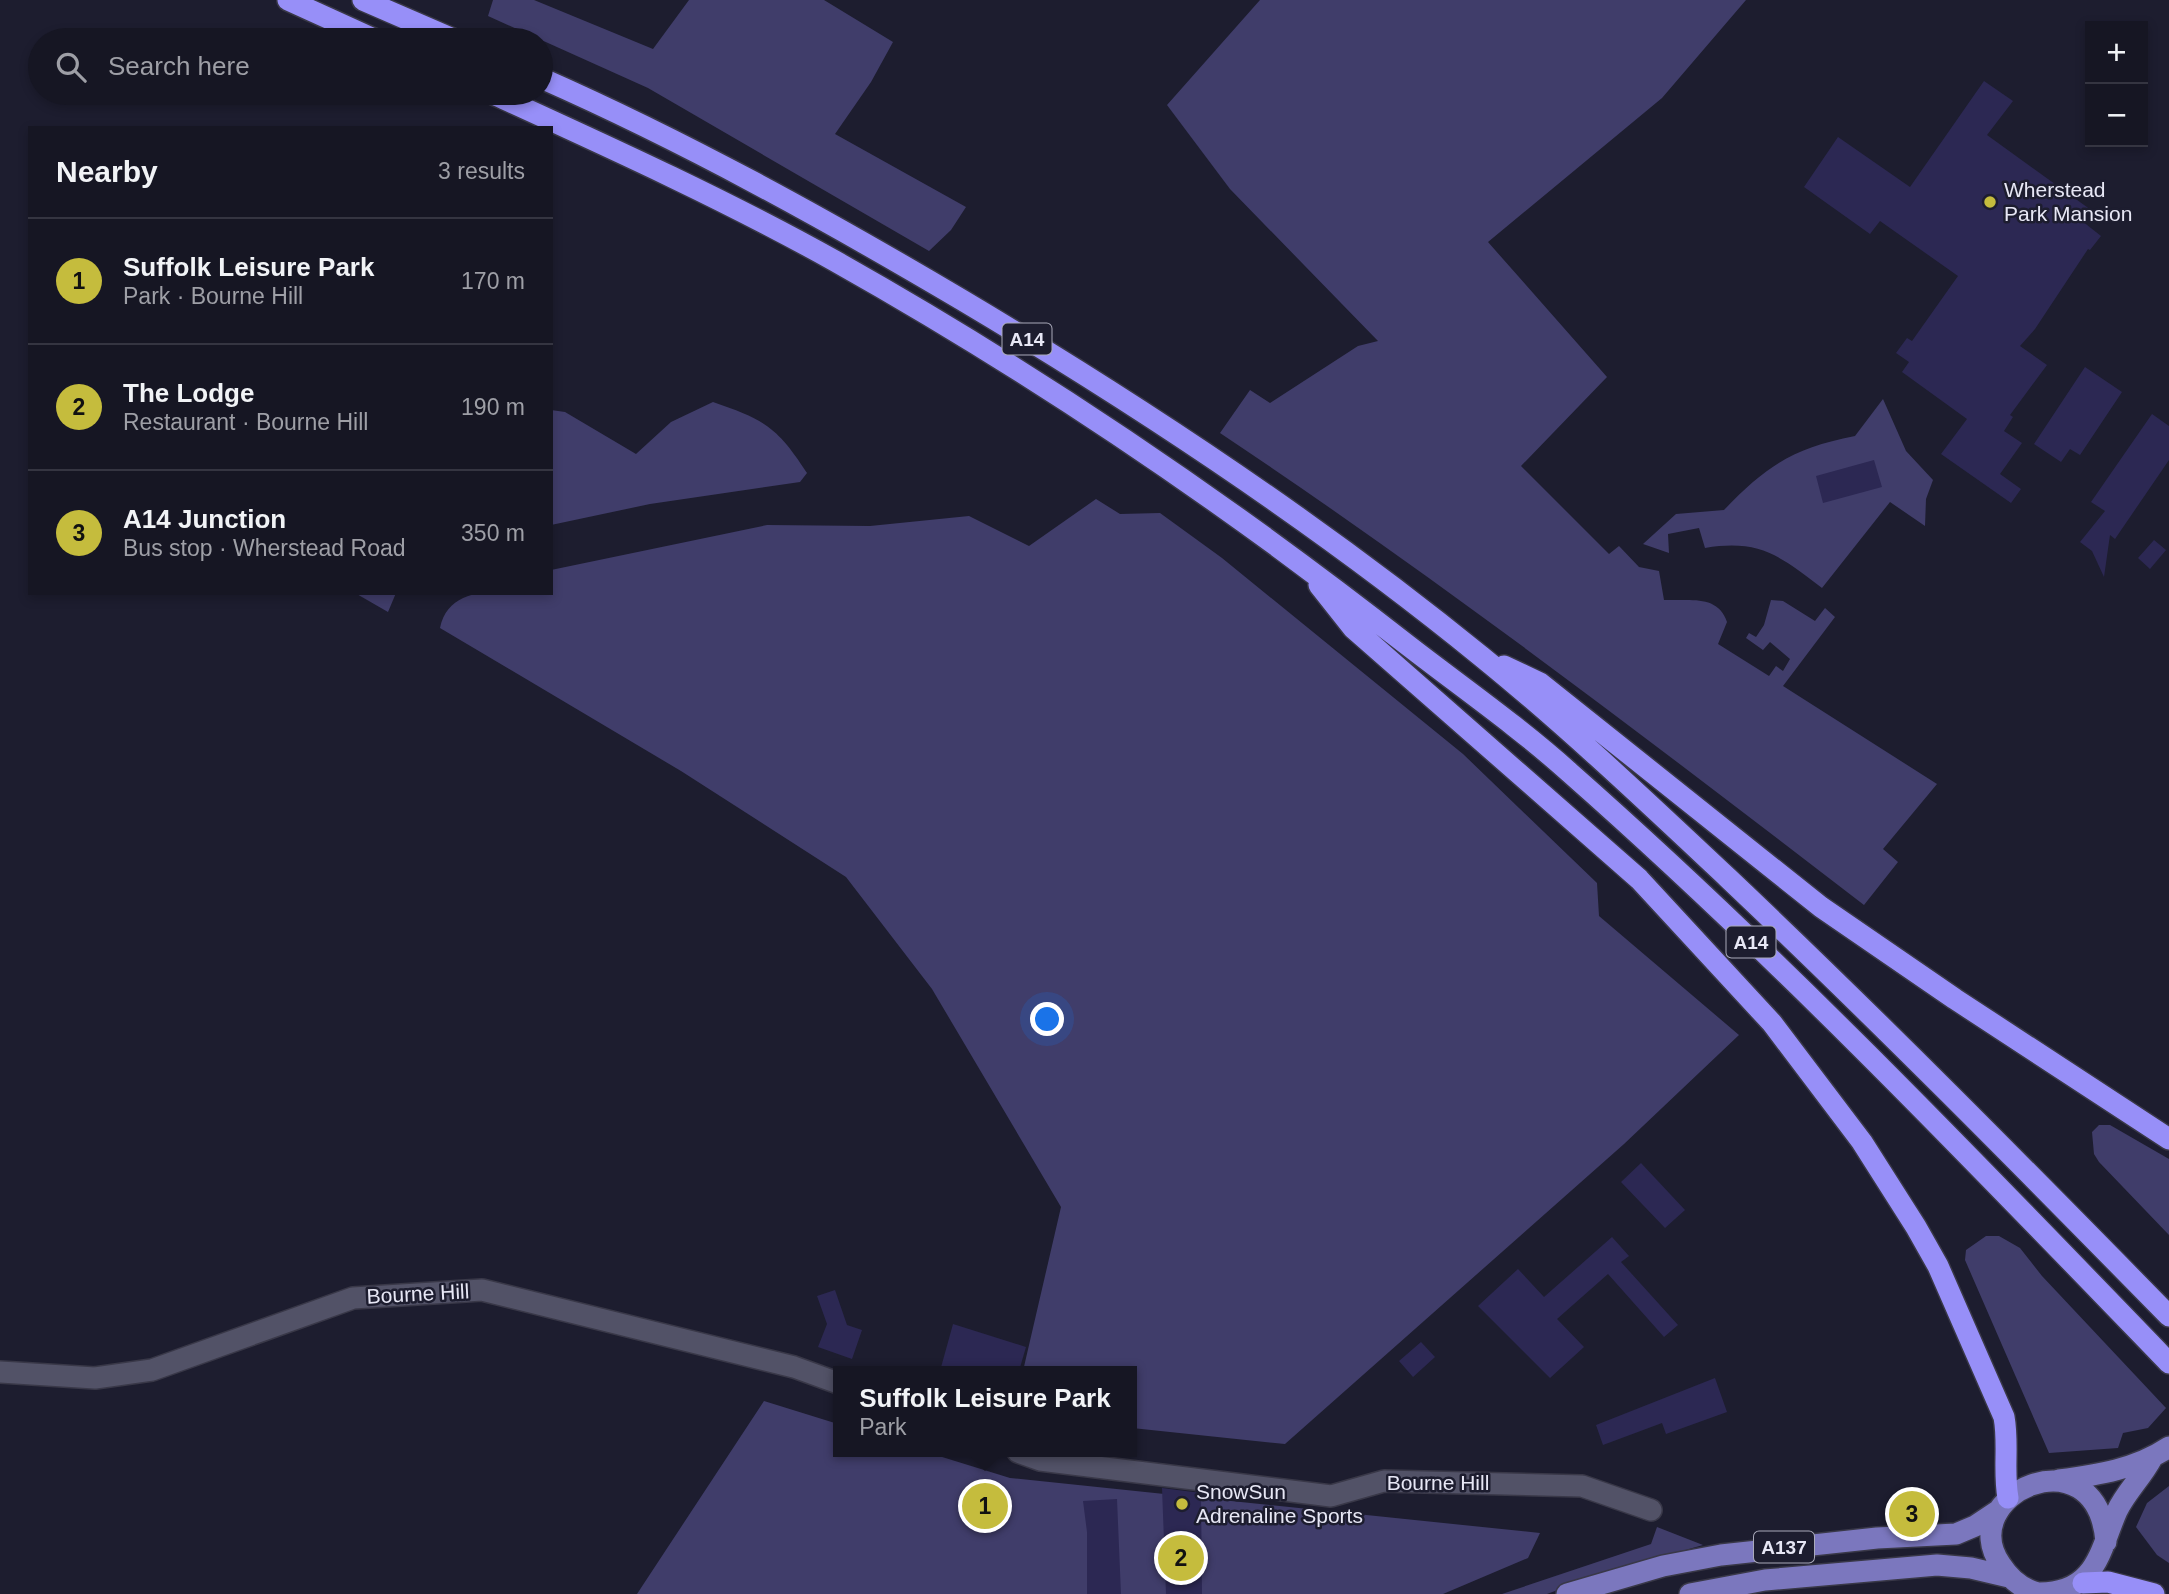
<!DOCTYPE html>
<meta charset="utf-8">
<style>
:root{--surface:#161623;--page:#232330;--text:#f1f3f6;--muted:#9e9fa6;--line:#353541;--accent:#c5bc3d}
body{margin:0;font-family:Arial,sans-serif;background:var(--page);color:var(--text)}
.controls{position:absolute;right:21px;top:21px;display:grid;overflow:hidden;border-radius:0px;box-shadow:0 4px 10px #0003}
.controls button{width:63px;height:63px;display:grid;place-items:center;padding:0;border:0;border-bottom:2px solid var(--line);background:var(--surface);color:var(--text);font:35px sans-serif}
.you{position:absolute;left:1048px;top:1020px;width:24px;height:24px;margin:-18px;border:5px solid #fff;border-radius:50%;background:#1a73e8;box-shadow:0 0 0 10px #1a73e833}
.badge{display:grid;place-items:center;width:46px;height:46px;border-radius:50%;background:var(--accent);color:#111;font-size:23px;font-weight:700}
.pin{position:absolute;translate:-50% -50%;border:4px solid #fff;box-shadow:0 2px 7px #0006}
.popup{position:absolute;left:833px;top:1366px;width:304px;height:91px;box-sizing:border-box;display:grid;place-content:center;border-radius:0px;background:var(--surface);filter:drop-shadow(0 2px 5px #0005);font-size:23px;white-space:nowrap;color:var(--muted)}
.popup b{font-size:26px;color:var(--text)}
.popup::after{content:'';position:absolute;left:50%;top:100%;margin-left:-14px;border:14px solid transparent;border-top-color:var(--surface)}
.list{margin:0;padding:0;list-style:none}
h2{display:flex;justify-content:space-between;align-items:center;height:91px;margin:0;padding:0 28px;font-size:30px}
h2 small{font-size:23px;font-weight:400;color:var(--muted)}
.list li{display:grid;grid-template-columns:46px 1fr auto;gap:21px;align-items:center;box-sizing:border-box;height:126px;padding:0 28px;border-top:2px solid var(--line)}
.list b{display:block;font-size:26px;white-space:nowrap}
.list p{margin:0;font-size:23px;white-space:nowrap;color:var(--muted)}
.list em{font-size:23px;font-style:normal;color:var(--muted)}
.icon{flex:none;width:38px;height:38px;fill:none;stroke:currentColor;stroke-width:2;stroke-linecap:round;stroke-linejoin:round}
.map{position:relative;flex:none;width:2169px;height:1594px;overflow:hidden}
.search{position:absolute;background:var(--surface);box-shadow:0 4px 10px #0003;left:28px;top:28px;width:525px;height:77px;display:flex;align-items:center;gap:18px;box-sizing:border-box;padding:0 24px;border-radius:38px;color:var(--muted);font-size:26px}
.panel{position:absolute;background:var(--surface);box-shadow:0 4px 10px #0003;left:28px;top:126px;width:525px;height:469px;border-radius:0px}
.map>svg:first-child{display:block}
</style>
<div class="map">
<svg width="2169" height="1594" viewBox="0 0 2169 1594">
<rect width="100%" height="100%" fill="#1d1d2f"/>
<path fill="#403d6a" d="M 493,0 L 534,0 L 653,49 L 689,0 L 824,0 L 893,42 L 871,82 L 835,134 L 966,207 L 951,230 L 929,251 L 648,88 L 488,16 Z
M 1260,0 L 1746,0 L 1662,98 L 1488,242 L 1607,377 L 1521,466 L 1609,554 L 1619,546 L 1639,567 L 1659,571 L 1664,600 C 1689,601 1718,594 1727,622 L 1718,644 L 1769,676 L 1776,666 L 1783,671 L 1790,659 L 1770,642 L 1763,650 L 1746,638 L 1749,633 L 1756,637 L 1764,625 L 1771,600 L 1783,601 L 1815,621 L 1825,608 L 1835,617 L 1783,686 L 1937,784 L 1883,849 L 1898,862 L 1864,905 C 1653,743 1442,581 1220,433 L 1250,390 L 1270,403 L 1358,346 L 1378,341 L 1230,189 L 1167,105 Z
M 1883,399 L 1906,451 L 1933,480 L 1926,499 L 1925,526 L 1890,502 L 1822,588 C 1780,556 1760,539 1705,548 L 1699,528 L 1668,534 L 1669,553 L 1643,544 L 1676,514 L 1724,510 C 1767,465 1794,448 1855,436 Z
M 713,402 C 765,420 777,427 807,473 L 800,482 L 650,504 L 551,525 L 551,410 L 565,412 L 636,454 L 671,422 Z
M 1096,499 L 1120,514 L 1160,513 L 1222,558 L 1463,754 L 1597,883 L 1599,916 L 1739,1035 L 1624,1144 L 1285,1444 L 1132,1428 L 1132,1371 L 1023,1371 L 1061,1207 L 932,989 L 846,877 L 681,771 L 440,628 C 450,579 513,593 551,593 L 551,570 L 767,525 L 870,526 L 969,516 L 1029,546 Z
M 355,593 L 396,593 L 388,612 Z
M 2099,1125 L 2110,1125 L 2169,1159 L 2169,1235 L 2099,1162 L 2094,1154 L 2092,1132 Z
M 1986,1236 L 1999,1236 L 2020,1248 L 2042,1276 L 2166,1408 L 2148,1428 L 2123,1433 L 2118,1448 L 2049,1453 L 1965,1260 L 1966,1250 Z
M 764,1401 L 838,1424 L 838,1452 L 926,1452 L 1010,1478 L 1540,1533 L 1528,1558 L 1443,1594 L 637,1594 Z
M 2169,1486 L 2169,1563 L 2157,1555 L 2136,1527 L 2147,1503 Z
M 1657,1527 L 1703,1545 L 1595,1576 L 1547,1594 L 1502,1594 L 1651,1544 Z"/>
<path fill="#2c2853" d="M 1984,81 L 2013,101 L 1987,135 L 2091,210 L 2082,221 L 2101,236 L 2090,250 L 2088,249 L 2035,329 L 2020,346 L 2047,365 L 2010,415 L 2013,417 L 2004,431 L 2022,443 L 2000,474 L 2021,489 L 2011,503 L 1941,454 L 1967,419 L 1902,372 L 1909,362 L 1896,353 L 1907,338 L 1912,341 L 1958,276 L 1880,221 L 1870,234 L 1804,187 L 1838,137 L 1910,187 Z
M 2085,367 L 2122,392 L 2080,455 L 2070,449 L 2061,462 L 2034,444 Z
M 2152,414 L 2169,426 L 2169,460 L 2115,539 L 2110,535 L 2104,577 L 2092,551 L 2080,542 L 2105,511 L 2091,502 Z
M 1874,460 L 1882,487 L 1823,503 L 1816,476 Z
M 2154,540 L 2166,550 L 2150,569 L 2138,558 Z
M 1641,1163 L 1685,1210 L 1665,1228 L 1621,1182 Z
M 1612,1237 L 1629,1256 L 1621,1262 L 1678,1325 L 1664,1337 L 1608,1274 L 1557,1319 L 1584,1347 L 1550,1378 L 1478,1306 L 1518,1269 L 1544,1297 Z
M 835,1290 L 847,1325 L 862,1330 L 852,1359 L 818,1347 L 827,1324 L 817,1296 Z
M 953,1324 L 1026,1347 L 1019,1371 L 940,1371 Z
M 1421,1342 L 1435,1357 L 1413,1377 L 1399,1361 Z
M 1715,1378 L 1727,1412 L 1666,1434 L 1662,1423 L 1603,1445 L 1596,1425 Z
M 1162,1488 L 1201,1493 L 1202,1594 L 1166,1594 Z
M 1117,1499 L 1121,1594 L 1087,1594 L 1087,1532 L 1083,1501 Z"/>
<g fill="none" stroke-linecap="round" stroke-linejoin="round">
<g stroke="#393848" stroke-width="24">
<path id="minor" d="M 0,1372 L 95,1378 L 152,1370 L 353,1298 L 482,1290 L 794,1367 L 838,1383
M 1018,1452 L 1040,1460 L 1331,1496 L 1384,1481 L 1582,1486 L 1651,1510"/>
</g>
<g stroke="#393848" stroke-width="24">
<path id="major" d="M 2059,1480 C 2098,1475 2136,1469 2169,1447
M 2106,1542 C 2097,1429 1952,1495 2001,1565 C 2010,1579 2021,1589 2038,1593 C 2097,1594 2100,1549 2117,1511 C 2126,1492 2142,1477 2152,1458
M 1567,1594 L 1663,1566 L 1721,1555 L 1877,1538 L 1956,1534 L 1975,1526 L 1999,1510
M 1690,1594 L 1765,1580 L 1937,1565 L 1971,1568 L 2009,1577"/>
</g>
<g stroke="#393848" stroke-width="24">
<path id="highway" d="M 288,0 L 376,40
M 363,0 L 455,40
M 541,78 C 686,142 825,219 962,300 C 1142,407 1319,524 1482,657 C 1568,727 1648,803 1728,878 C 1879,1021 2024,1168 2169,1316
M 491,93 C 607,146 724,199 835,261 C 1036,374 1229,505 1410,647 C 1463,688 1519,727 1569,772 C 1780,958 1974,1161 2169,1363
M 1319,585 L 1353,628 L 1639,879 L 1772,1023 L 1862,1142 L 1916,1227 L 1938,1266 L 2004,1417 C 2009,1444 2003,1471 2008,1498
M 1504,666 L 1540,683 L 1821,907 L 1955,999 L 2169,1139
M 2083,1583 L 2108,1582 L 2154,1594"/>
</g>
<use href="#minor" stroke="#525267" stroke-width="21"/>
<use href="#major" stroke="#7b77be" stroke-width="21"/>
<use href="#highway" stroke="#978ff8" stroke-width="21"/>
</g>
<g fill="#c5bc3d" stroke="#1d1d2f" stroke-width="2.5">
<circle cx="1990" cy="202" r="7"/>
<circle cx="1182" cy="1504" r="7"/>
</g>
<g text-anchor="middle" stroke-width="5" stroke-linejoin="round" paint-order="stroke">
<g fill="#1d1d2f" stroke="#aaaaba" stroke-width="2">
<rect x="1002.5" y="323.5" width="49" height="31" rx="5"/>
<rect x="1726.5" y="926.5" width="49" height="31" rx="5"/>
<rect x="1754" y="1531.5" width="60" height="31" rx="5"/>
</g>
<g font-size="19" font-weight="bold" fill="#e7e7f5">
<text x="1027" y="346">A14</text>
<text x="1751" y="949">A14</text>
<text x="1784" y="1554">A137</text>
</g>
<g font-size="21" fill="#e7e7f5" stroke="#1d1d2f" text-anchor="start">
<text x="2004" y="197">Wherstead<tspan x="2004" dy="24">Park Mansion</tspan></text>
<text x="1196" y="1499">SnowSun<tspan x="1196" dy="24">Adrenaline Sports</tspan></text>
</g>
<g font-size="21" fill="#e7e7f5" stroke="#1d1d2f">
<text transform="translate(418 1294) rotate(-3)" y="7">Bourne Hill</text>
<text x="1438" y="1490">Bourne Hill</text>
</g>
</g>
</svg>
<div class="controls">
<button>+</button>
<button>−</button>
</div>
<div class="you"></div>
<div class="pin badge" style="left:985px;top:1506px">1</div>
<div class="popup"><b>Suffolk Leisure Park</b>Park</div>
<div class="pin badge" style="left:1181px;top:1558px">2</div>
<div class="pin badge" style="left:1912px;top:1514px">3</div>
<div class="search"><svg class="icon" aria-label="search" viewBox="0 0 24 24"><circle cx="10" cy="10" r="6"/><path d="M15 15l6 6"/></svg>Search here</div>
<section class="panel">
<h2>Nearby<small>3 results</small></h2>
<ul class="list">
<li><span class="badge">1</span><div><b>Suffolk Leisure Park</b><p>Park · Bourne Hill</p></div><em>170 m</em></li>
<li><span class="badge">2</span><div><b>The Lodge</b><p>Restaurant · Bourne Hill</p></div><em>190 m</em></li>
<li><span class="badge">3</span><div><b>A14 Junction</b><p>Bus stop · Wherstead Road</p></div><em>350 m</em></li>
</ul>
</section>
</div>
